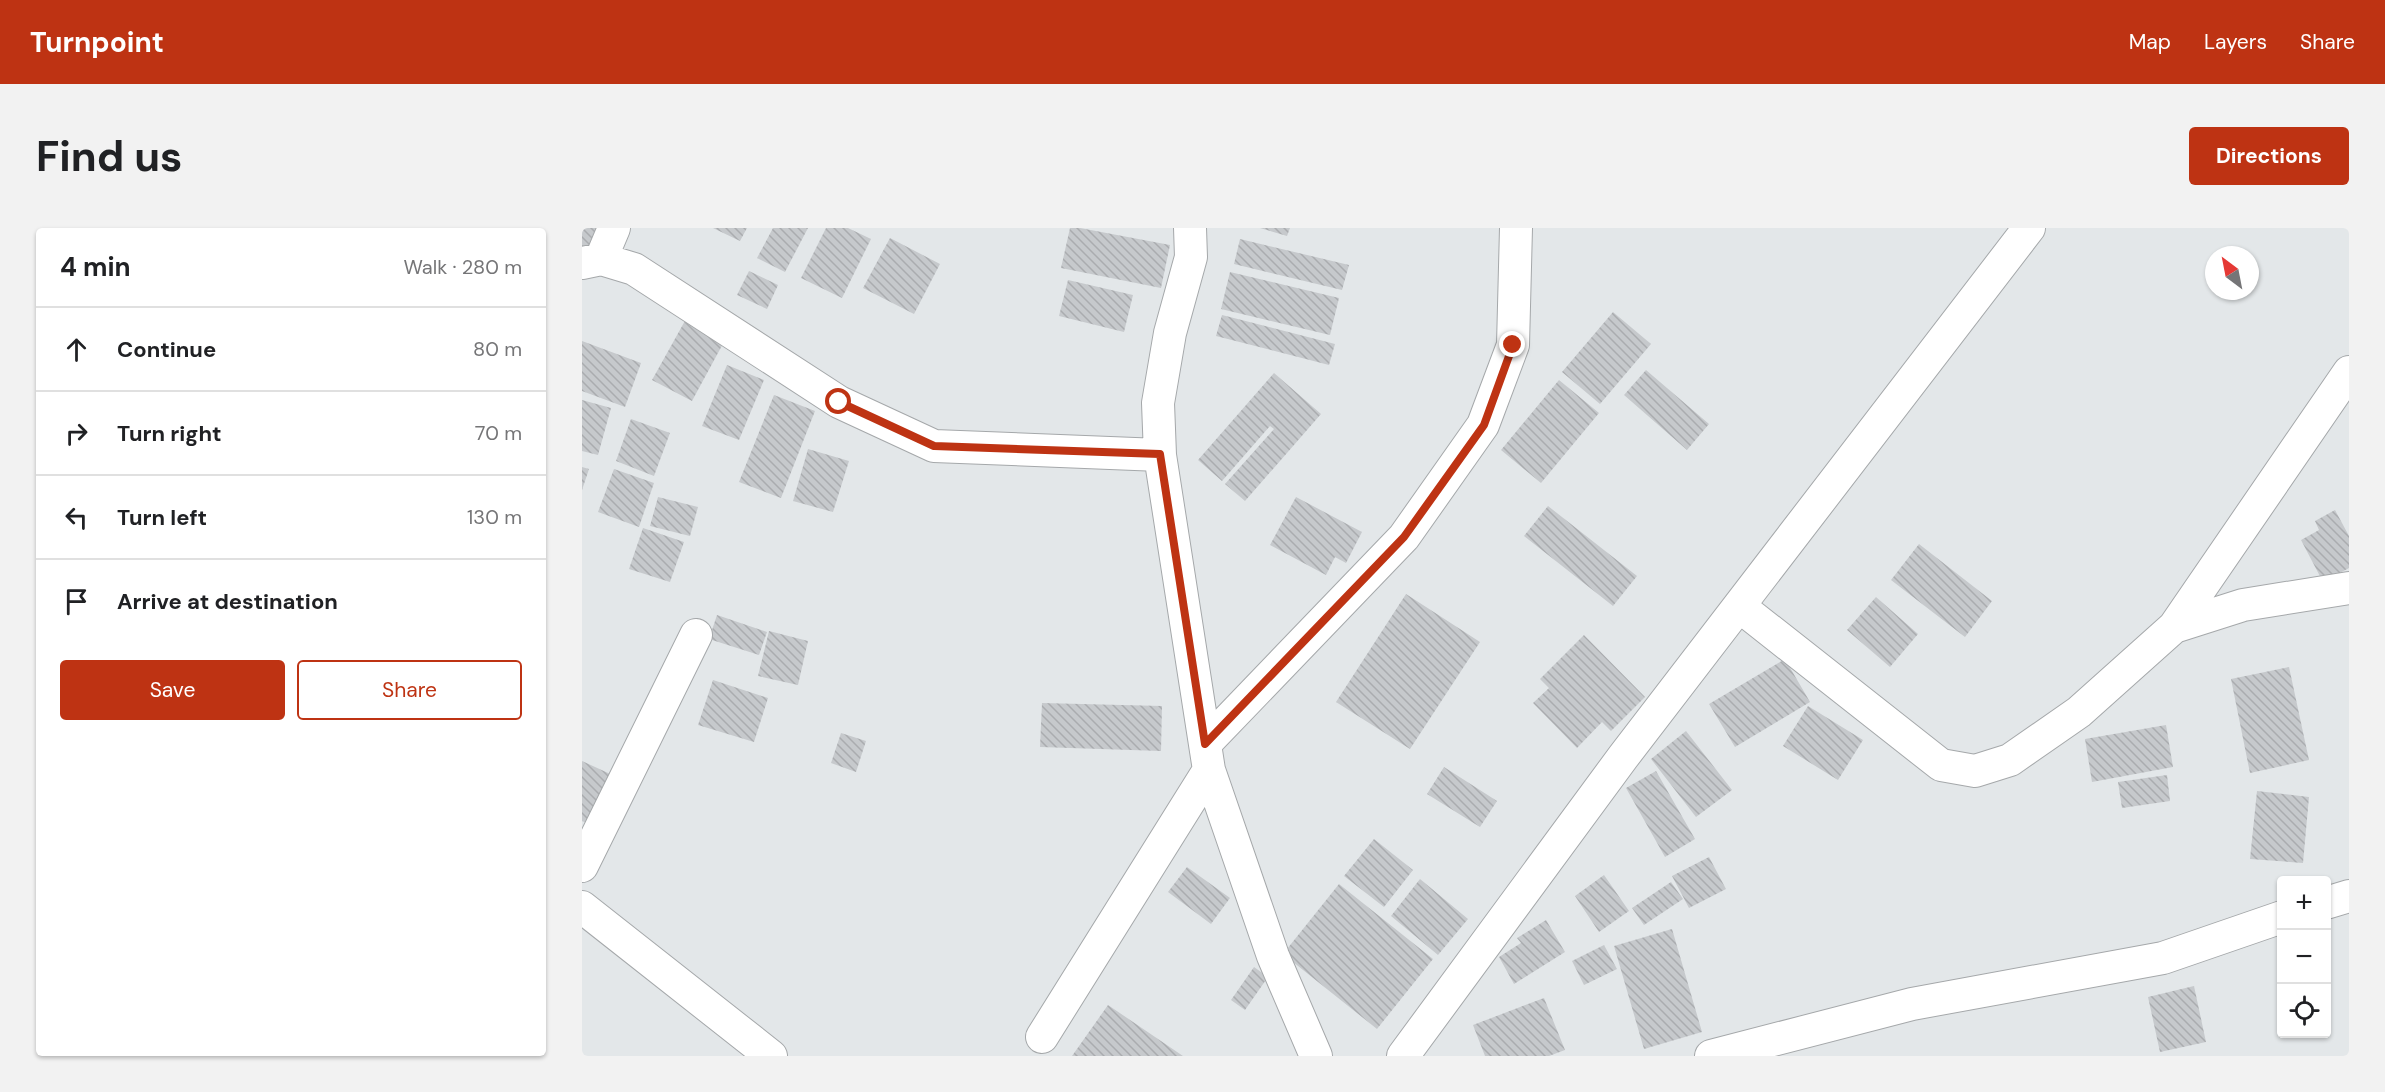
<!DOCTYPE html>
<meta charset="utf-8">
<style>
:root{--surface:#fff;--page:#f2f2f2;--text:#202124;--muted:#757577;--line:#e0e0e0;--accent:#be3313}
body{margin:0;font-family:"DM Sans",sans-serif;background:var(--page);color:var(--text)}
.controls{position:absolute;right:18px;bottom:18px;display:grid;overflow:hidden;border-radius:6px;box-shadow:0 2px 4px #0004}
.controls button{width:54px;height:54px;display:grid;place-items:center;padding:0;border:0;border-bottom:2px solid var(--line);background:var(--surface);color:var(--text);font:30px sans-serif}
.compass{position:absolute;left:1623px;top:18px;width:54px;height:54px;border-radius:50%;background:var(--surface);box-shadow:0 2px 4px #0004;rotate:328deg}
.stop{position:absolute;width:18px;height:18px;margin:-14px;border:4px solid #be3313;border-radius:50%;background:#fff}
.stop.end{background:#be3313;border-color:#fff;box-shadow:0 2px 6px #0008}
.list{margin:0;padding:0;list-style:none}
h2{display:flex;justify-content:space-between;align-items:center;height:78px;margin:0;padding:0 24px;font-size:26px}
h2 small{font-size:20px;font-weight:400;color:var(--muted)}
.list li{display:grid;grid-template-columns:39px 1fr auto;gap:18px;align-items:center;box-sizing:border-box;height:84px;padding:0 24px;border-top:2px solid var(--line)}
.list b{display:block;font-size:22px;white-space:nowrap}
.list em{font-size:20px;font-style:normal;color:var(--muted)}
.actions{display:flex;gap:12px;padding:18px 24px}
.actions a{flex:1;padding:14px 0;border:2px solid var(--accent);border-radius:6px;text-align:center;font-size:21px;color:var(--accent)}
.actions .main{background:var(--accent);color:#fff}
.icon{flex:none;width:33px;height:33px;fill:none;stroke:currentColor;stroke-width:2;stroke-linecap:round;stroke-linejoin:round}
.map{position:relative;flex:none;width:1767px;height:828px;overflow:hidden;border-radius:6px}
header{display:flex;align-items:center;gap:36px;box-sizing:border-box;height:84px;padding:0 30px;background:var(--accent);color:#fff}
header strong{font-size:28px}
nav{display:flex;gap:33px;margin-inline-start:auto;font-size:21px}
.intro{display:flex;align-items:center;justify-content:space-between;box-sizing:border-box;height:144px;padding:0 36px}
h1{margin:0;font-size:42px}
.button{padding:15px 27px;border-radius:6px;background:var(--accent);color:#fff;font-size:21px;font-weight:700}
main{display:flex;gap:36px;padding:0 36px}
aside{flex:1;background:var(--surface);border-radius:6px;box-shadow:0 2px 4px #0004}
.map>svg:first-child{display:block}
</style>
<header>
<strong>Turnpoint</strong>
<nav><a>Map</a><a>Layers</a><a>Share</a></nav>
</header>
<div class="intro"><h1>Find us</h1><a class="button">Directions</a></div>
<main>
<aside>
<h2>4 min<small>Walk · 280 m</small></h2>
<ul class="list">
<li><svg class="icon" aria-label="ahead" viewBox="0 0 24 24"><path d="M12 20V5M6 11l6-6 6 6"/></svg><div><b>Continue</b></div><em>80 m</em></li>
<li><svg class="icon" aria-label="right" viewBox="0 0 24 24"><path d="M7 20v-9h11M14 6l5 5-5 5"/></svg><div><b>Turn right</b></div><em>70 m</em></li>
<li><svg class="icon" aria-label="left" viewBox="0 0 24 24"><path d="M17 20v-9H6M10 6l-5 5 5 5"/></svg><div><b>Turn left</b></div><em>130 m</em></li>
<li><svg class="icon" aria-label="arrive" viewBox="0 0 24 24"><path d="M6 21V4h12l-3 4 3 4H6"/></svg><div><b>Arrive at destination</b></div></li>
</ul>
<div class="actions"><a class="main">Save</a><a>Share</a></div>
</aside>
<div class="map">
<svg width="1767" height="828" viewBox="0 0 1767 828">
<defs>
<pattern id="building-back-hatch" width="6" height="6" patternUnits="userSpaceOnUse" patternTransform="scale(1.5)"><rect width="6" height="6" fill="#c6c9cc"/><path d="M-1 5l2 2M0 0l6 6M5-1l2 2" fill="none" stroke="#aaacaf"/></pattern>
</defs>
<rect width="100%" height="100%" fill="#e3e7e9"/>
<path fill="url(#building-back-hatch)" d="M 0,0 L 17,0 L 3,30 L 0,28 Z
M 131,0 L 165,0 L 158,13 Z
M 191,0 L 226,0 L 203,44 L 175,30 Z
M 244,0 L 266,0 L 289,11 L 260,70 L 219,50 Z
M 488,0 L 498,0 L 588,17 L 579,60 L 479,40 Z
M 678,0 L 708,0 L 705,8 Z
M 308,10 L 358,36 L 332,86 L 281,60 Z
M 658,11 L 767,37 L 760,62 L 652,36 Z
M 167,43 L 196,57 L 185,81 L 155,67 Z
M 648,44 L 757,70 L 748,107 L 639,81 Z
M 486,52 L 551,67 L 542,104 L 477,88 Z
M 1031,84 L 1069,116 L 1018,176 L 980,144 Z
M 640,87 L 753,116 L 747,137 L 634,108 Z
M 104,91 L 143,112 L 110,173 L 70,152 Z
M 0,113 L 59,135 L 43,179 L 0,163 Z
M 145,137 L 182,152 L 157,212 L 120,198 Z
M 1064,142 L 1127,196 L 1105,222 L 1042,167 Z
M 692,145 L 739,186 L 663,273 L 643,256 L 692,201 L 688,198 L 640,253 L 616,232 Z
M 977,152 L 1017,185 L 959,255 L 919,222 Z
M 192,167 L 233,183 L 199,270 L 157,254 Z
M 0,172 L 29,180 L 16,227 L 0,223 Z
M 49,191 L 88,205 L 72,248 L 34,233 Z
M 226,221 L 267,233 L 251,284 L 211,273 Z
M 0,239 L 7,241 L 0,262 Z
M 32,241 L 72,255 L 57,299 L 16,284 Z
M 76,269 L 116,279 L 108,308 L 68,298 Z
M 714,269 L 780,304 L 764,335 L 753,329 L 744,347 L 688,317 Z
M 966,278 L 1055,348 L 1031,378 L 942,308 Z
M 1753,282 L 1767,308 L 1767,340 L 1741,354 L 1719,312 L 1737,302 L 1733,293 Z
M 61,300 L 102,314 L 88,354 L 47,341 Z
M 1337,316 L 1410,373 L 1383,409 L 1309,352 Z
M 824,366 L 898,414 L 828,521 L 754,474 Z
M 1294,369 L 1336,406 L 1308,439 L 1265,402 Z
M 135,387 L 185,404 L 177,427 L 127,411 Z
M 187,403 L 226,413 L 216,457 L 176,448 Z
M 1002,407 L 1063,469 L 1029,503 L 1020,494 L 995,520 L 951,475 L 967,460 L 958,451 Z
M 1203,431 L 1228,474 L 1153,519 L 1127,476 Z
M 1707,439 L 1727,532 L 1668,545 L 1649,451 Z
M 131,452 L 186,470 L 172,514 L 116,497 Z
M 460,475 L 580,478 L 579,523 L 458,519 Z
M 1226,478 L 1281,512 L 1256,552 L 1201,518 Z
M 1584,497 L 1591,539 L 1510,554 L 1503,511 Z
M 1104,503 L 1150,562 L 1114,589 L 1069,531 Z
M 259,505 L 284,513 L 274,544 L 249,535 Z
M 0,533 L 37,550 L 13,599 L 0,593 Z
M 862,539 L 915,573 L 898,599 L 845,566 Z
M 1074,543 L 1113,611 L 1083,629 L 1044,560 Z
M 1585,547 L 1588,573 L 1540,580 L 1536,554 Z
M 1675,563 L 1727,569 L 1721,635 L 1668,631 Z
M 792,611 L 831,642 L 802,679 L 762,648 Z
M 1127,629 L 1144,661 L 1107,680 L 1090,648 Z
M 605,639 L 648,670 L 629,696 L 586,664 Z
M 1022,647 L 1047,683 L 1017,704 L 993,668 Z
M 838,651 L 886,691 L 856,727 L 809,688 Z
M 1089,654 L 1101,671 L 1062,697 L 1050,680 Z
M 757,656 L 851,731 L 795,801 L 701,726 Z
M 964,692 L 983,724 L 932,756 L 917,729 L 939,715 L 935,710 Z
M 1090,701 L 1120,804 L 1062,821 L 1032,718 Z
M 1022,717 L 1035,741 L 1002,757 L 990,733 Z
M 672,739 L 686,749 L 663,782 L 649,772 Z
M 1612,758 L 1624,814 L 1578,824 L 1566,769 Z
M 962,770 L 983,822 L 967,828 L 903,828 L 891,797 Z
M 526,777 L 601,828 L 490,828 Z"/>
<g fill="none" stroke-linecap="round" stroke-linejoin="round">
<g stroke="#a5a8aa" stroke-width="34">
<path id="minor" d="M 608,0 L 609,29 L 588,105 L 576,175 L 578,227 L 627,542 L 691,728 L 734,828
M 19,31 L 32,0
M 0,35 L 19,31 L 52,41 L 257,174 L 352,218 L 578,227
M 1157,378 L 1359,537 L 1393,543 L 1428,532 L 1497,484 L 1592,399 L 1661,377 L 1767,360
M 1592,399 L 1767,144
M 623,516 L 822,309 L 901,197 L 931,117 L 934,0
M 0,638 L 114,407
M 1744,675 L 1767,668
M 0,679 L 189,828
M 460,809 L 627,542
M 821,828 L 1041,529 L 1447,0
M 1129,828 L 1330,776 L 1581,730 L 1700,689"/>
</g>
<use href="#minor" stroke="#fff" stroke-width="32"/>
</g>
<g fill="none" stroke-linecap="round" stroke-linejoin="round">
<path stroke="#be3313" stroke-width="8" d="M 257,174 L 352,218 L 578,226 L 623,516 L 822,309 L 902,197 L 931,117"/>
</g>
</svg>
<div class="controls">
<button>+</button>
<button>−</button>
<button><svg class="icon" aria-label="locate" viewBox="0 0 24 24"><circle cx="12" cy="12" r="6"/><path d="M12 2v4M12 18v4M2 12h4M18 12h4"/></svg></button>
</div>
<svg class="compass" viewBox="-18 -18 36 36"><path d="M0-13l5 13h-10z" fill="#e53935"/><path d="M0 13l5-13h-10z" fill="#757577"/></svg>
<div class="stop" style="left:257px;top:174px"></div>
<div class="stop end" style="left:931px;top:117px"></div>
</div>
</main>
